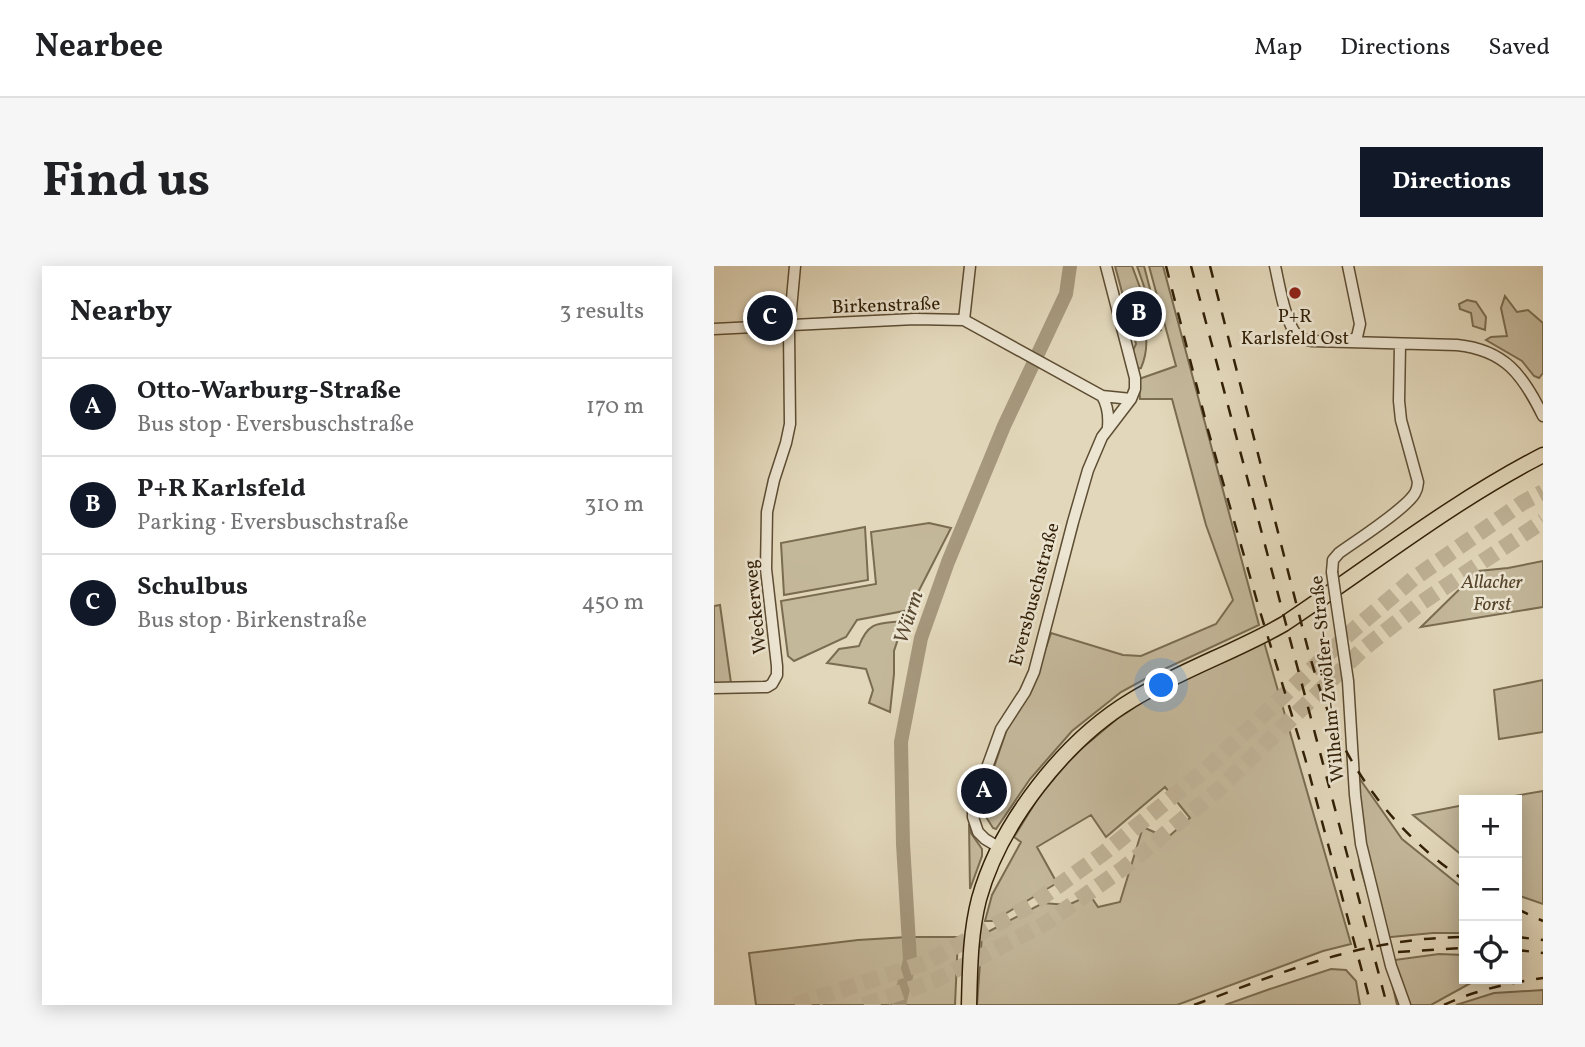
<!DOCTYPE html>
<meta charset="utf-8">
<style>
:root{--surface:#fff;--page:#f6f6f6;--text:#202124;--muted:#757577;--line:#e0e0e0;--accent:#111827}
body{margin:0;font-family:Vollkorn,serif;background:var(--page);color:var(--text)}
.controls{position:absolute;right:21px;bottom:21px;display:grid;overflow:hidden;border-radius:0px;box-shadow:0 4px 18px #0003}
.controls button{width:63px;height:63px;display:grid;place-items:center;padding:0;border:0;border-bottom:2px solid var(--line);background:var(--surface);color:var(--text);font:35px sans-serif}
.you{position:absolute;left:448px;top:420px;width:24px;height:24px;margin:-18px;border:5px solid #fff;border-radius:50%;background:#1a73e8;box-shadow:0 0 0 10px #1a73e833}
.badge{display:grid;place-items:center;width:46px;height:46px;border-radius:50%;background:var(--accent);color:#fff;font-size:23px;font-weight:700}
.pin{position:absolute;translate:-50% -50%;border:4px solid #fff;box-shadow:0 2px 7px #0006}
.list{margin:0;padding:0;list-style:none}
h2{display:flex;justify-content:space-between;align-items:center;height:91px;margin:0;padding:0 28px;font-size:30px}
h2 small{font-size:23px;font-weight:400;color:var(--muted)}
.list li{display:grid;grid-template-columns:46px 1fr auto;gap:21px;align-items:center;box-sizing:border-box;height:98px;padding:0 28px;border-top:2px solid var(--line)}
.list b{display:block;font-size:26px;white-space:nowrap}
.list p{margin:0;font-size:23px;white-space:nowrap;color:var(--muted)}
.list em{font-size:23px;font-style:normal;color:var(--muted)}
.icon{flex:none;width:38px;height:38px;fill:none;stroke:currentColor;stroke-width:2;stroke-linecap:round;stroke-linejoin:round}
.map{position:relative;flex:none;width:829px;height:739px;overflow:hidden;border-radius:0px}
header{display:flex;align-items:center;gap:42px;box-sizing:border-box;height:98px;padding:0 35px;background:var(--surface);border-bottom:2px solid var(--line)}
header strong{font-size:33px}
nav{display:flex;gap:38px;margin-inline-start:auto;font-size:24px}
.intro{display:flex;align-items:center;justify-content:space-between;box-sizing:border-box;height:168px;padding:0 42px}
h1{margin:0;font-size:49px}
.button{padding:18px 32px;border-radius:0px;background:var(--accent);color:#fff;font-size:24px;font-weight:700}
main{display:flex;gap:42px;padding:0 42px}
aside{flex:1;background:var(--surface);border-radius:0px;box-shadow:0 4px 18px #0003}
.map>svg:first-child{display:block}
</style>
<header>
<strong>Nearbee</strong>
<nav><a>Map</a><a>Directions</a><a>Saved</a></nav>
</header>
<div class="intro"><h1>Find us</h1><a class="button">Directions</a></div>
<main>
<aside>
<h2>Nearby<small>3 results</small></h2>
<ul class="list">
<li><span class="badge">A</span><div><b>Otto-Warburg-Straße</b><p>Bus stop · Eversbuschstraße</p></div><em>170 m</em></li>
<li><span class="badge">B</span><div><b>P+R Karlsfeld</b><p>Parking · Eversbuschstraße</p></div><em>310 m</em></li>
<li><span class="badge">C</span><div><b>Schulbus</b><p>Bus stop · Birkenstraße</p></div><em>450 m</em></li>
</ul>
</aside>
<div class="map">
<svg width="829" height="739" viewBox="0 0 829 739">
<rect width="100%" height="100%" fill="#e2d7ba"/>
<filter id="stains"><feTurbulence type="fractalNoise" baseFrequency=".00286" numOctaves="4"/><feColorMatrix values="0 0 0 0 .2 0 0 0 0 .09 0 0 0 0 .02 0 0 0 .5 -.17"/></filter>
<radialGradient id="worn" r=".72"><stop offset=".6" stop-color="#630" stop-opacity="0"/><stop offset="1" stop-color="#630" stop-opacity=".3"/></radialGradient>
<path fill="#c4b89b" stroke="#7a6c50" stroke-width="2" d="M 401,0 L 418,0 L 431,35 L 425,37 C 431,60 437,79 427,102 L 422,103 L 417,89 L 422,78 Z
M 423,0 L 430,0 L 447,65 L 444,61 Z
M 435,0 L 449,0 L 545,359 L 442,407 L 407,426 L 358,465 L 316,513 L 282,563 L 279,562 L 267,543 L 267,539 L 294,460 L 318,423 L 337,367 L 409,389 L 427,390 L 502,358 L 519,334 L 492,259 L 458,133 L 426,133 L 425,113 L 462,100 Z
M 791,30 L 803,46 L 814,44 L 829,57 L 829,107 L 825,112 L 820,110 L 808,95 L 772,74 L 777,71 L 793,70 L 787,42 Z
M 753,34 L 762,36 L 772,51 L 771,64 L 759,60 L 757,47 L 746,43 L 745,38 Z
M 215,257 L 237,262 L 195,344 L 143,354 L 132,371 L 80,395 L 74,390 L 67,335 L 162,318 L 157,266 Z
M 151,261 L 154,314 L 70,329 L 67,277 Z
M 829,295 L 829,341 L 707,361 L 764,305 L 794,302 Z
M 6,339 L 17,417 L 0,417 L 0,340 Z
M 190,355 L 180,385 L 180,408 L 176,446 L 155,437 L 159,424 L 152,403 L 113,397 L 125,383 L 145,380 C 155,354 165,358 190,355 Z
M 550,376 L 637,678 L 609,685 L 463,739 L 263,739 L 268,669 L 329,637 L 354,639 L 376,629 L 384,641 L 406,636 L 429,561 L 453,572 L 476,552 L 451,521 L 392,571 L 377,549 L 323,581 L 343,617 L 279,655 L 271,655 L 278,629 L 307,576 L 300,571 L 326,529 L 360,489 L 411,446 L 453,421 Z
M 829,414 L 829,466 L 785,473 L 780,424 Z
M 636,499 L 688,573 L 750,623 L 750,667 L 719,667 L 667,672 L 646,600 Z
M 829,525 L 829,638 L 803,629 L 803,534 L 778,534 Z
M 750,539 L 750,591 L 699,549 Z
M 255,558 L 257,567 L 268,583 L 268,590 L 256,623 Z
M 194,671 L 244,671 L 241,739 L 42,739 L 35,687 L 144,674 Z
M 725,688 L 750,689 L 750,713 L 764,713 L 717,739 L 683,739 L 673,695 Z
M 617,703 L 632,704 L 642,715 L 646,739 L 511,739 L 556,723 Z
M 829,724 L 829,739 L 742,739 L 780,727 Z"/>
<g fill="none" stroke-linecap="round" stroke-linejoin="round">
<path stroke="#a6987d" stroke-width="14" d="M 185,739 L 196,694 L 189,578 L 187,476 L 207,372 L 234,296 L 290,160 L 352,28 L 356,0"/>
<path stroke="#bfb296" stroke-width="16" stroke-dasharray="16 8" stroke-linecap="butt" d="M 81,739 L 213,696 L 319,638 L 391,586 L 491,504 L 637,366 L 699,313 L 808,237 L 829,226
M 150,739 L 220,715 L 332,657 L 411,601 L 504,524 L 649,383 L 707,337 L 829,255"/>
<g stroke="#5d4d33" stroke-width="13">
<path id="minor" d="M 561,0 C 565,17 571,57 583,69 C 587,73 592,74 598,75 L 743,79 C 791,84 809,109 829,150
M 250,54 L 256,0
M 0,63 L 201,53 L 250,54 L 388,130 L 417,133
M 633,76 L 643,71 L 646,58 L 634,0
M 388,130 C 394,140 395,149 394,161
M 618,306 L 619,294 L 625,287 C 643,274 692,243 701,227 C 704,222 703,221 704,216 L 687,154 L 685,135 L 686,78
M 622,334 L 634,415 L 641,529 L 647,578 L 677,700 L 691,739
M 0,422 L 53,421 L 58,418 L 63,409 L 63,400 L 52,303 L 53,246 L 60,214 L 72,177 L 76,158 L 75,65 L 81,0
M 286,582 L 271,573 L 264,566 L 259,551 L 259,540 L 287,463 L 311,426 L 320,406 L 359,256 L 374,204 L 388,171 L 417,133 L 421,123 L 421,112 L 392,0"/>
</g>
<g stroke="#311f06" stroke-width="17">
<path id="major" d="M 255,739 C 256,704 256,668 265,633 C 286,557 351,474 418,434 C 467,404 521,386 570,358 C 657,300 736,237 829,189"/>
</g>
<use href="#minor" stroke="#ece5d2" stroke-width="10"/>
<use href="#major" stroke="#e2d7ba" stroke-width="14"/>
<path stroke="#311f06" stroke-width="2.5" stroke-dasharray="12 12" stroke-linecap="butt" d="M 452,0 L 494,164 L 545,342 L 591,492 L 657,739
M 477,0 L 673,739
M 496,0 L 590,368 C 598,399 607,430 620,460 C 647,522 694,576 750,614
M 803,643 L 829,655
M 803,671 L 829,674
M 803,684 L 829,687
M 684,686 L 750,682
M 480,739 C 572,705 649,672 750,671
M 730,739 C 761,724 795,717 829,712"/>
<g stroke="#5d4d33" stroke-width="13" stroke-linecap="butt">
<path id="minor-bridge" d="M 618,306 L 622,334"/>
</g>
<use href="#minor-bridge" stroke="#ece5d2" stroke-width="10"/>
</g>
<circle fill="#8f2418" stroke="#ece5d2" stroke-width="2.5" cx="581" cy="27" r="7"/>
<g text-anchor="middle" stroke-width="5" stroke-linejoin="round" paint-order="stroke">
<g font-size="19" fill="#311f06" stroke="#ece5d2">
<text transform="translate(172 38) rotate(-2)" y="7">Birkenstraße</text>
<text transform="translate(319 328) rotate(-75)" y="7">Eversbuschstraße</text>
<text transform="translate(40 341) rotate(-96)" y="7">Weckerweg</text>
<text transform="translate(612 413) rotate(-96)" y="7">Wilhelm-Zwölfer-Straße</text>
</g>
<g font-size="19" fill="#311f06" stroke="#ece5d2">
<text x="581" y="56">P+R<tspan x="581" dy="22">Karlsfeld Ost</tspan></text>
</g>
<g font-size="19" font-style="italic" fill="#56452b" stroke="#ece5d2">
<text x="778" y="322">Allacher<tspan x="778" dy="22">Forst</tspan></text>
</g>
<g font-size="21" font-style="italic" fill="#5a4930" stroke="#ece5d2">
<text transform="translate(194 351) rotate(-72)" y="7">Würm</text>
</g>
</g>
<rect width="100%" height="100%" filter="url(#stains)"/>
<rect width="100%" height="100%" fill="url(#worn)"/>
</svg>
<div class="controls">
<button>+</button>
<button>−</button>
<button><svg class="icon" aria-label="locate" viewBox="0 0 24 24"><circle cx="12" cy="12" r="6"/><path d="M12 2v4M12 18v4M2 12h4M18 12h4"/></svg></button>
</div>
<div class="you"></div>
<div class="pin badge" style="left:270px;top:525px">A</div>
<div class="pin badge" style="left:425px;top:48px">B</div>
<div class="pin badge" style="left:56px;top:52px">C</div>
</div>
</main>
